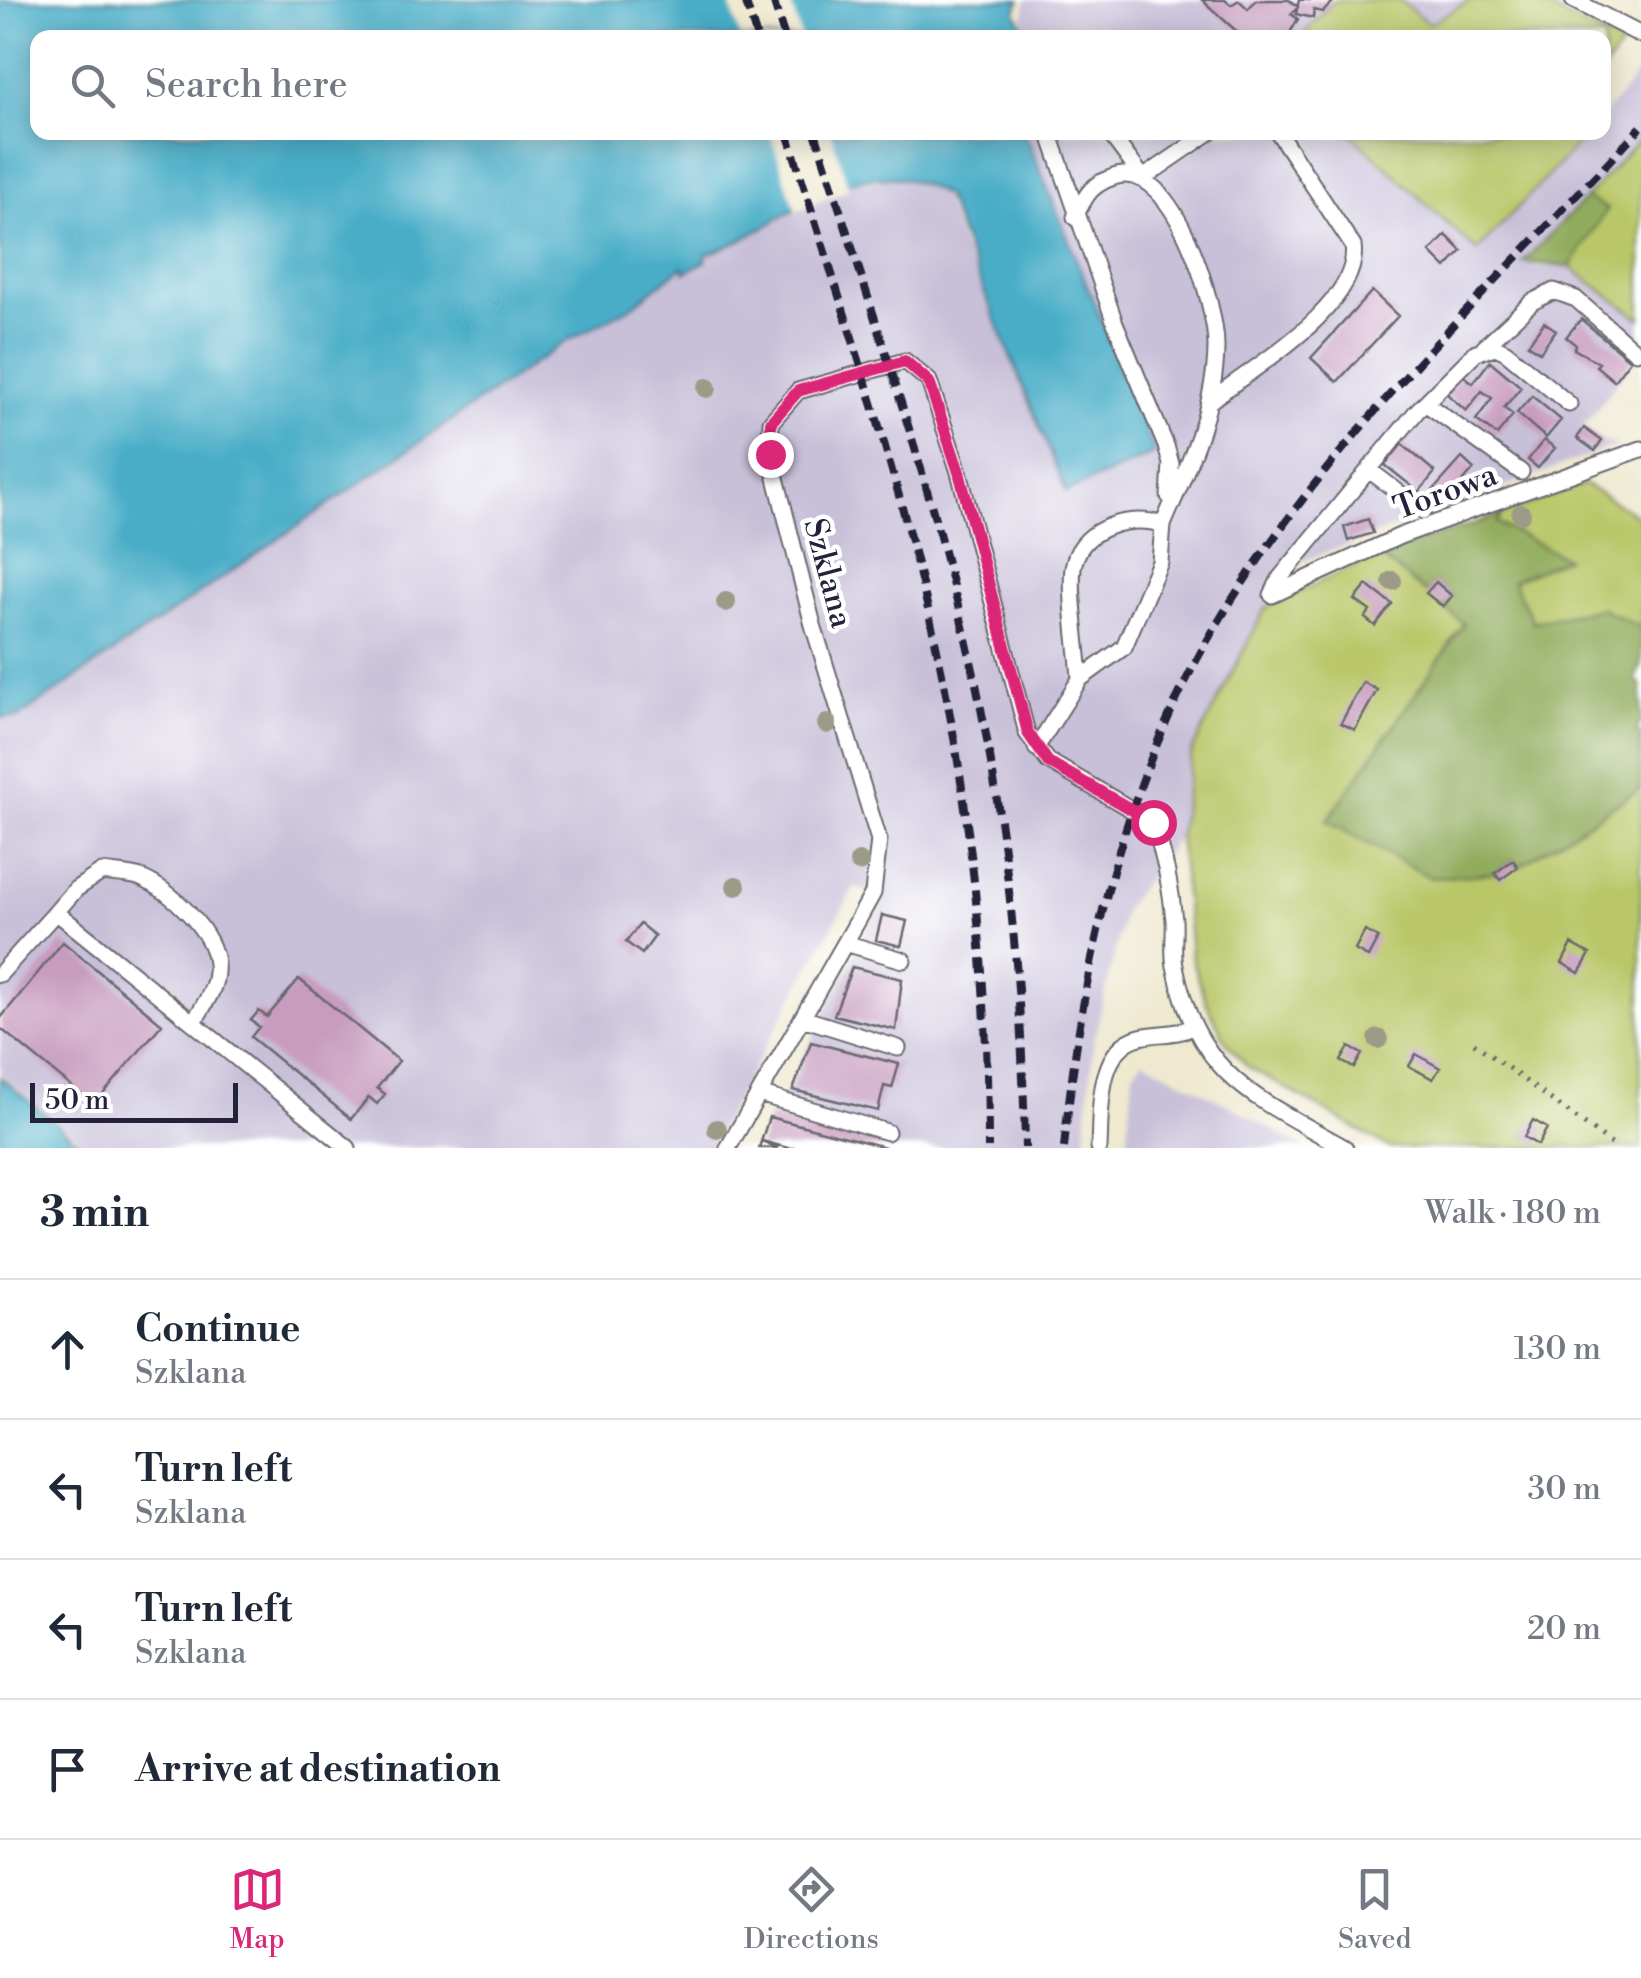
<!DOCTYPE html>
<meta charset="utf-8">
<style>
:root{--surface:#fff;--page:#f6f6f7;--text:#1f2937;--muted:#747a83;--line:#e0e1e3;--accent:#db2777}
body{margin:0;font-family:"Libre Bodoni",serif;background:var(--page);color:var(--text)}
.scale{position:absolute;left:30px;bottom:25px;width:208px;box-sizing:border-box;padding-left:10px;border:5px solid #22223b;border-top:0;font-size:28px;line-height:35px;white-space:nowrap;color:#22223b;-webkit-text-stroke:8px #fff;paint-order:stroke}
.stop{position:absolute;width:30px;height:30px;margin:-22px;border:8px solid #db2777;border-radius:50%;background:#fff}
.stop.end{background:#db2777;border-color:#fff;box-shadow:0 2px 10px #0008}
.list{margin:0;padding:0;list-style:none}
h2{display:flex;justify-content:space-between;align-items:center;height:130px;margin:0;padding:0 40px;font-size:42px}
h2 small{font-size:32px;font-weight:400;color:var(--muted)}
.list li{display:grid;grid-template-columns:65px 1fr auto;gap:30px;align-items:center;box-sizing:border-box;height:140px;padding:0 40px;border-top:2px solid var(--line)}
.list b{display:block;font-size:38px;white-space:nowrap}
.list p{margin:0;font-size:32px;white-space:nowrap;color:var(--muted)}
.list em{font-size:32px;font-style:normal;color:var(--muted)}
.icon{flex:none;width:55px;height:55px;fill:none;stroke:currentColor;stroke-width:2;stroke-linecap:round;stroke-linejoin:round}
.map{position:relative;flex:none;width:1641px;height:1148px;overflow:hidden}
.search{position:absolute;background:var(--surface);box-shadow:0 5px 25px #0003;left:30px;right:30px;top:30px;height:110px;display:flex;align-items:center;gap:25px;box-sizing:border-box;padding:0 35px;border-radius:20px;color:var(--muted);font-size:38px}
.sheet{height:690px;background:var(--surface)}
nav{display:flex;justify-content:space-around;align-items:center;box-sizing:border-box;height:140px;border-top:2px solid var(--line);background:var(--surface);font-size:28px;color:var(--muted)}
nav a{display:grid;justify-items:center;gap:5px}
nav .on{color:var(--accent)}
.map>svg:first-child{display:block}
</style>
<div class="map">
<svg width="1641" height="1148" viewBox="0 0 1641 1148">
<rect width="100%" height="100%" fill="#fff"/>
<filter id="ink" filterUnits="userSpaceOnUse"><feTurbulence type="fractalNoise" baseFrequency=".01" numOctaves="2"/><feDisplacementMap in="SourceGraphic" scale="20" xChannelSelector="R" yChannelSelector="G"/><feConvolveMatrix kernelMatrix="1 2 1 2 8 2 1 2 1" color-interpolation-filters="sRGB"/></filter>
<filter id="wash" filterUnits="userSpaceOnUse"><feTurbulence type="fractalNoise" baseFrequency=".0048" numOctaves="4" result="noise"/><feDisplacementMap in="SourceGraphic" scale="40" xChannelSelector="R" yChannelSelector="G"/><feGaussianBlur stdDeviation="2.25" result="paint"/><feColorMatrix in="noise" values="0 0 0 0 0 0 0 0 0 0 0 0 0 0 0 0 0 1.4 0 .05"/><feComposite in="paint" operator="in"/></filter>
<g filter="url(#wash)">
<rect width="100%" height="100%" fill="#efe9d0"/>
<path fill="#c8bfd8" d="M 1026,0 L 1335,0 L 1300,37 L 1020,38 Z
M 1400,0 L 1471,0 L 1429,24 Z
M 1641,69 L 1641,138 L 1523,261 L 1538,267 L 1570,267 L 1641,319 L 1641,351 L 1583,427 L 1602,441 L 1618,445 L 1303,561 L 1266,607 L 1192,751 L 1179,836 L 1125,908 L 1094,1039 L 1084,1148 L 758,1148 L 881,901 L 855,886 L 709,1148 L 90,1148 L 0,1074 L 0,718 L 20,717 L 565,342 L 632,306 L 683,266 L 841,186 L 900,176 L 941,194 L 1066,491 L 1155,453 L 1025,133 L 1350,133 L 1478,250 L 1588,133 L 1604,132 L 1604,116 Z
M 1143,1060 L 1236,1109 L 1305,1148 L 1127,1148 L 1133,1072 Z"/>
<path fill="#b9c769" stroke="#6e7452" stroke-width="2.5" d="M 1335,0 L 1400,0 L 1429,24 L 1471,0 L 1533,0 L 1622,45 L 1604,70 L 1604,38 L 1300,38 Z
M 1350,133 L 1588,133 L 1477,251 Z
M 1641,138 L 1641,319 L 1570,267 L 1607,209 L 1586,198 Z
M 1584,484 L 1641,518 L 1641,628 L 1601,608 L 1533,622 L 1513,581 L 1565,558 L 1497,523 L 1502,514 Z
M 1378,555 L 1427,592 L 1436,582 L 1452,596 L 1443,606 L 1465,624 L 1518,866 L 1641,788 L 1641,1148 L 1390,1148 L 1247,1066 L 1226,1042 L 1206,1002 L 1192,961 L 1179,836 L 1192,751 L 1266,607 Z"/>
<path fill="#92ac5d" stroke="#5a674c" stroke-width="2.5" d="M 1586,198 L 1607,209 L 1570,267 L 1523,262 Z
M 1502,514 L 1497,523 L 1566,558 L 1513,581 L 1533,622 L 1601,608 L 1641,628 L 1641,666 L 1634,680 L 1641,685 L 1641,723 L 1636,730 L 1641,735 L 1641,788 L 1518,867 L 1513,860 L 1495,873 L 1431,878 L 1327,821 L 1464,624 L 1443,607 L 1452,596 L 1436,583 L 1426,593 L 1378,555 Z"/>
<path fill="#48adc7" stroke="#356881" stroke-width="2.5" d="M 0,0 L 1020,0 L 1016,12 L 1024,27 L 1020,38 L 38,38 L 38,132 L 1025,133 L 1155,453 L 1066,492 L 945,196 C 854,138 787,230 706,254 L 706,261 L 685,272 L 683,266 L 632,306 L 565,342 L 19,717 L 0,718 Z
M 0,1077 L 86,1148 L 0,1148 Z"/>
<path fill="#efe9d0" d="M 729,0 L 790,0 L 801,37 L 740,37 Z
M 770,133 L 831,133 L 849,189 L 796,212 Z"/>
<g id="blocks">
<path fill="#c89cbf" d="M 1202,0 L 1225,0 L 1231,5 L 1239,0 L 1248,9 L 1256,0 L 1289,0 L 1298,7 L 1291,14 L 1298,19 L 1287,38 L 1244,38 Z
M 1299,0 L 1335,0 L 1323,12 L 1314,10 L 1313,18 L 1296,14 Z
M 1446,235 L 1462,251 L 1446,268 L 1430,252 Z
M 1372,291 L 1398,316 L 1337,382 L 1311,358 Z
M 1581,319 L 1630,360 L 1614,381 L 1596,366 L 1599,363 L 1574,349 L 1576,345 L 1566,337 Z
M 1544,322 L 1556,330 L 1540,352 L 1528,344 Z
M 1490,361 L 1521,387 L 1504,408 L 1513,415 L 1497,435 L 1476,420 L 1492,398 L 1482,391 L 1466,411 L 1447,394 L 1463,375 L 1473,383 Z
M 1532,396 L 1561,420 L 1546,438 L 1517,413 Z
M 1584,428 L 1602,441 L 1595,451 L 1577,438 Z
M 1544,440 L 1555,448 L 1538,468 L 1528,460 Z
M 1402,444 L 1435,472 L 1419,492 L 1385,465 Z
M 1462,458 L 1474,469 L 1442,506 L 1429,495 Z
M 1368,519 L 1373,533 L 1348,541 L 1344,527 Z
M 1436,582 L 1452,596 L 1443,607 L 1426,593 Z
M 1367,585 L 1392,604 L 1375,626 L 1365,618 L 1370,611 L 1355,600 Z
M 1363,682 L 1377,690 L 1355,730 L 1341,723 Z
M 1513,860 L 1518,867 L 1500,880 L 1495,873 Z
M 882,915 L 907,921 L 901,946 L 876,940 Z
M 640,924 L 655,936 L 642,954 L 626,942 Z
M 1365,931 L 1378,938 L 1368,957 L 1355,950 Z
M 63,942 L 162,1024 L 94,1105 L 0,1028 L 0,1019 Z
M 1572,944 L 1590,954 L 1579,973 L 1562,963 Z
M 852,967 L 902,979 L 896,1030 L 834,1015 Z
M 299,979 L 399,1061 L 377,1088 L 385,1094 L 377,1104 L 369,1097 L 351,1119 L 251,1037 L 259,1027 L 251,1020 L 259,1011 L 267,1017 Z
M 811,1042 L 899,1064 L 892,1088 L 884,1086 L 878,1111 L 793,1090 Z
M 1349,1047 L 1362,1054 L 1354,1068 L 1341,1061 Z
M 1416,1054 L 1440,1068 L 1433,1079 L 1409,1066 Z
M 769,1117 L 885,1147 L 885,1148 L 788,1148 L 762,1141 L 778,1148 L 759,1148 Z
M 1533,1120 L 1547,1128 L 1538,1145 L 1524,1137 Z"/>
</g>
</g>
<g filter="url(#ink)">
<use href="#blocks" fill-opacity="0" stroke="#6a686f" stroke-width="2.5"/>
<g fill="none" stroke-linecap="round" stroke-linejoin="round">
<g stroke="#6a686f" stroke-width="19">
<path id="service" d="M 1573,0 L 1641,35
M 1049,132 L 1115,323 L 1166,446 L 1171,464 L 1169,496
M 1109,132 L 1143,178 L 1210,132
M 1075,217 C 1086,194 1092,183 1117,176 C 1174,161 1217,306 1216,348 C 1215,411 1187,468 1163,525
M 1484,347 L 1532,302 L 1554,291 L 1576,299 L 1636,352
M 1210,401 C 1252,368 1362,305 1353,246 L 1278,132
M 1425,403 L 1521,472
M 1369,470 L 1423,511
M 1272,595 L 1280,578 L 1417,411 L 1476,352 L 1496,347 L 1506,352 L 1569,404
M 1272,595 L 1400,536 L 1641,449
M 1036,748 L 1080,679 L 1124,647 L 1160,562 L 1163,525 C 1133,514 1083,526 1074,563 C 1068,584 1079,654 1080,679
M 845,943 L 903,960
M 0,974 L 56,912
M 802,1018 L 898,1048
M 194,1021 C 205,1004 218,986 216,964 C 214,931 170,890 141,878 C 130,874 114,874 102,872 L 76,889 L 56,912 L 348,1148
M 759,1094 L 887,1132
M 728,1148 L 857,922 L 873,893 L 879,840 L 813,625 L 770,454 L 771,422 L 798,391 L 905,361 L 929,381 L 959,472 L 1027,733 L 1048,761 L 1153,822 C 1164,854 1171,886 1174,920 C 1175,935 1172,951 1175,966 C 1198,1078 1255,1097 1345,1148
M 1099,1148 C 1101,1113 1096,1048 1140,1037 C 1159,1032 1177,1036 1194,1026"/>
</g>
<path stroke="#6a686f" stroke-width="5" stroke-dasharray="2.5 8" stroke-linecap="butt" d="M 1474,1043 L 1617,1148"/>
<use href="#service" stroke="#fff" stroke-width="15"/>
<path stroke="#22223b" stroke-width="8" stroke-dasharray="15 8" stroke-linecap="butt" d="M 745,0 L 757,38
M 773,0 L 785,38
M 787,132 C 833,280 883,426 920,576 C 967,764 988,955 988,1148
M 815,132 C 868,299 925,465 965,635 C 1005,803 1022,976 1025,1148
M 1064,1148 C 1081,977 1115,814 1196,661 C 1302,464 1489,291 1641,127"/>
</g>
<g fill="#9b9b87">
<circle cx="707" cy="388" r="10"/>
<circle cx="1521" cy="514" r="10"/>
<circle cx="1392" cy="581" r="10"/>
<circle cx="726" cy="602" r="10"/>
<circle cx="827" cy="724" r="10"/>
<circle cx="859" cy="862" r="10"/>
<circle cx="736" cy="886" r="10"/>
<circle cx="1378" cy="1039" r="10"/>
<circle cx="717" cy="1129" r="10"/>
</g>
</g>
<g fill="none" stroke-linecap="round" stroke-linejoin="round" filter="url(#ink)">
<path stroke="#db2777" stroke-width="12" d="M 770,454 L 771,422 L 798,391 L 905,361 L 929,382 L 959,472 L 1028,733 L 1048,762 L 1153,822"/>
</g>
<g text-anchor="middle" stroke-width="9" stroke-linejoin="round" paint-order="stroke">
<g font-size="32" fill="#22223b" stroke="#fff">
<text transform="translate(1445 491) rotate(-20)" y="11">Torowa</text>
<text transform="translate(829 573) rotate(75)" y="11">Szklana</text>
</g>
</g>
</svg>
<div class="scale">50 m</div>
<div class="stop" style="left:1153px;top:822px"></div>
<div class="stop end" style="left:770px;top:454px"></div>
<div class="search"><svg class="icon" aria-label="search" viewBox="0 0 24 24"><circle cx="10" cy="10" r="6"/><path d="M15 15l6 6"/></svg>Search here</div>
</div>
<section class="sheet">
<h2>3 min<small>Walk · 180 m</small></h2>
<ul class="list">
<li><svg class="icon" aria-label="ahead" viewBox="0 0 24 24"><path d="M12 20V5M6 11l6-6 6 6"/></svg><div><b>Continue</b><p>Szklana</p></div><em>130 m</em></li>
<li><svg class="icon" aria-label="left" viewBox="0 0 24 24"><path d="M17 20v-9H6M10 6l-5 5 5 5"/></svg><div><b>Turn left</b><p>Szklana</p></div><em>30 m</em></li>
<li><svg class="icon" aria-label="left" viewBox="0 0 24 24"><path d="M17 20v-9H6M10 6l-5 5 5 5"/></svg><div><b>Turn left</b><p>Szklana</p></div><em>20 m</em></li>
<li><svg class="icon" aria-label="arrive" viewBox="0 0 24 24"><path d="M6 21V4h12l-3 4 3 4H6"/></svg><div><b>Arrive at destination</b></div></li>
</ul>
</section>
<nav>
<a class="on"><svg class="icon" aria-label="map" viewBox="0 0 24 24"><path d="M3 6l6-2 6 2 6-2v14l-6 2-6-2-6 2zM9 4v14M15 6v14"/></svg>Map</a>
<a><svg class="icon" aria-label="directions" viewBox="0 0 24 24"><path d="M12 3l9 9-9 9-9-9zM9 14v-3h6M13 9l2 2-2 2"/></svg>Directions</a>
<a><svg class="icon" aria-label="saved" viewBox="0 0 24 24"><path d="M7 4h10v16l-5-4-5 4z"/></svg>Saved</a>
</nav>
